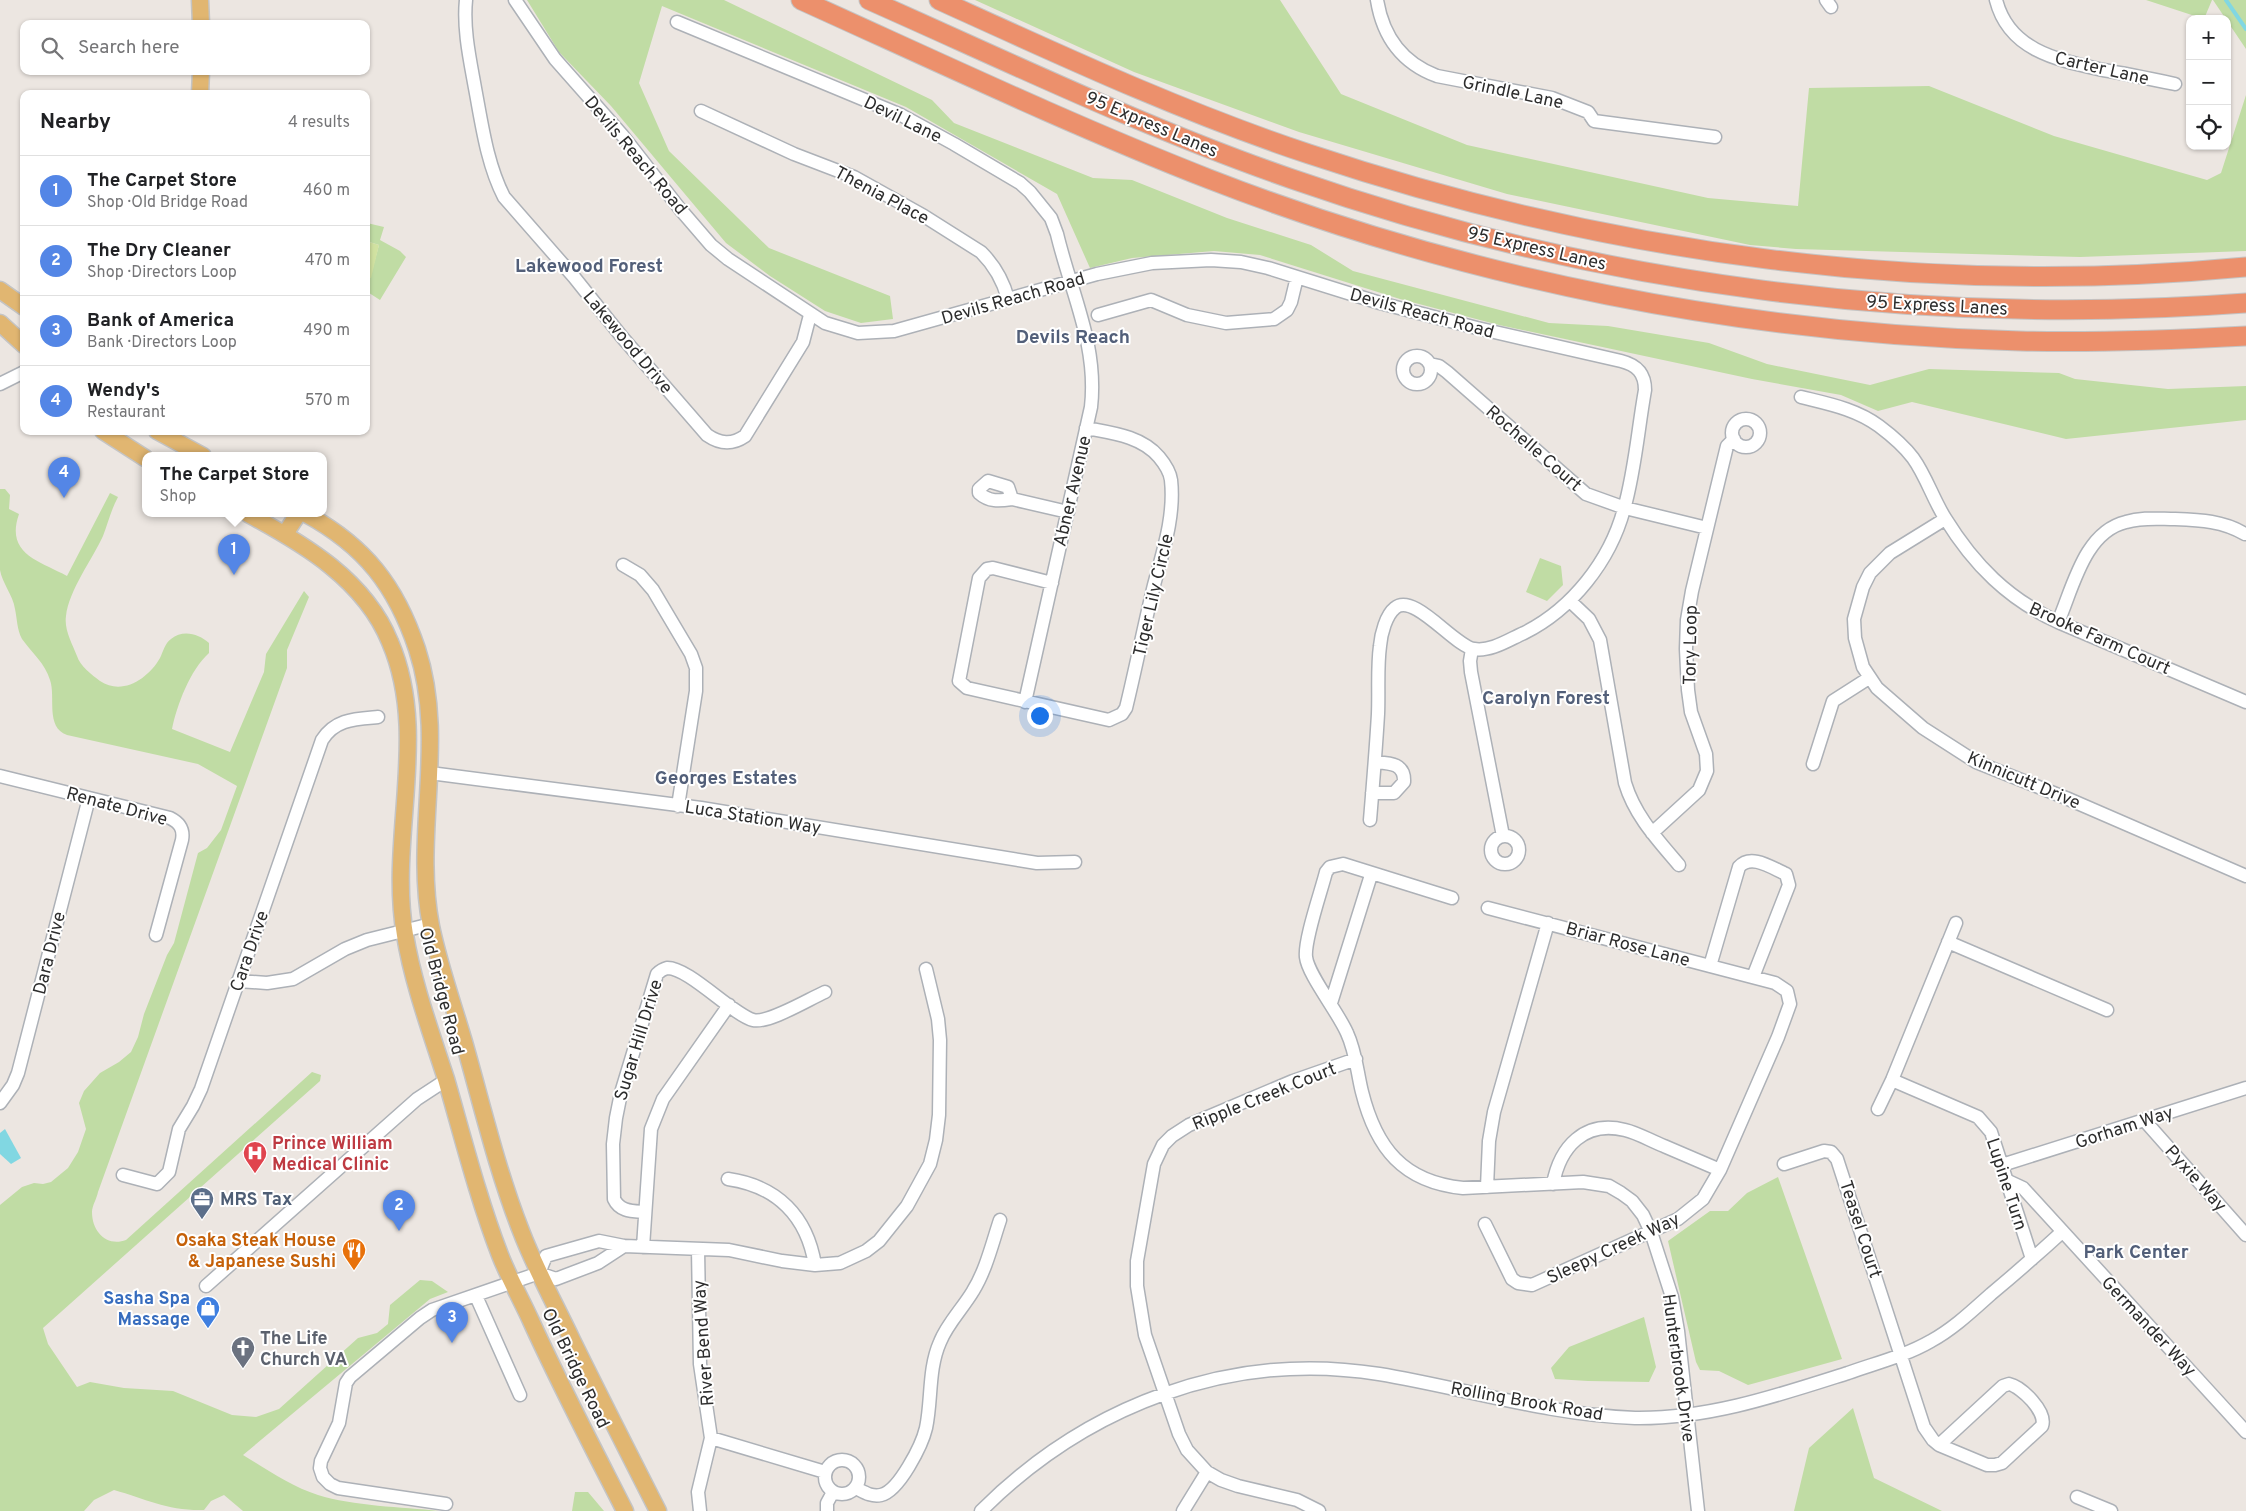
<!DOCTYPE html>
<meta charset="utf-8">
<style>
:root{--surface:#fff;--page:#f2f2f2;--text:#202124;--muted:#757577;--line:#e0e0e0;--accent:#5486e6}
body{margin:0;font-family:Overpass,sans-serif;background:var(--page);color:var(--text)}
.controls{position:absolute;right:15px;top:15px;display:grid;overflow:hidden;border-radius:10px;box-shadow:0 1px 4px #0004}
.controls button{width:45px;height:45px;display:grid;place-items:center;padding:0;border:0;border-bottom:1px solid var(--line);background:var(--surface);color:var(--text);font:25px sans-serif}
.you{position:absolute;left:1039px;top:715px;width:18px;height:18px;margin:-12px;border:4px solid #fff;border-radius:50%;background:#1a73e8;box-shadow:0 0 0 8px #1a73e833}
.badge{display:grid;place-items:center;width:32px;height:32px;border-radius:50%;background:var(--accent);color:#fff;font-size:16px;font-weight:700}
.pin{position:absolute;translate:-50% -41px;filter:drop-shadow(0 1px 2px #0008)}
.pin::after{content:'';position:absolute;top:26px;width:18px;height:15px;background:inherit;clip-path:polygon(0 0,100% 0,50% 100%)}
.popup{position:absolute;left:142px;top:452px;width:185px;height:65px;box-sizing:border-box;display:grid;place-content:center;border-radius:10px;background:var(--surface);filter:drop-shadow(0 1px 4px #0005);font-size:16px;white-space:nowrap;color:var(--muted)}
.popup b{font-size:19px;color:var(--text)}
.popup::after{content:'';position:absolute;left:50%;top:100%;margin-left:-10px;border:10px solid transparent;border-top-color:var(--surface)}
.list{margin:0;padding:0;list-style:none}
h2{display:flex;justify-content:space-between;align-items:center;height:65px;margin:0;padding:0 20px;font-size:21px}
h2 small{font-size:16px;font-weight:400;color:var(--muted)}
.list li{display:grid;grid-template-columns:32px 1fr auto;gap:15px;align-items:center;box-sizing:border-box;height:70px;padding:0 20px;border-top:1px solid var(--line)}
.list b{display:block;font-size:19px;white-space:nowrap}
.list p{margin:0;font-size:16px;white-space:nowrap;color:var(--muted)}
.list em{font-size:16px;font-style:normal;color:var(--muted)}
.icon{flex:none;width:28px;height:28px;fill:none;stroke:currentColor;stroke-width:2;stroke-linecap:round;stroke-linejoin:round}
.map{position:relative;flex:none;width:2246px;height:1511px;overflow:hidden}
.search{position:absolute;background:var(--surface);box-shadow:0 1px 4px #0004;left:20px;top:20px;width:350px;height:55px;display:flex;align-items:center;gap:12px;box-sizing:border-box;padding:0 18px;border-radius:10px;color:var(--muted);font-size:19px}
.panel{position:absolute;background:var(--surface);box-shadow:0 1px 4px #0004;left:20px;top:90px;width:350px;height:345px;border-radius:10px}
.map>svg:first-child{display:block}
</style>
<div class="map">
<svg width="2246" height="1511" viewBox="0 0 2246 1511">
<rect width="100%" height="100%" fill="#ece6e1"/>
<path fill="#c0dca4" d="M 527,0 L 724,0 L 932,100 L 954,123 L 1093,178 L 1132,180 L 1227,218 L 1311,245 L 1353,271 L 1549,323 L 1608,326 L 1709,343 L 1767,364 L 1870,385 L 1929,369 L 2059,373 L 2075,379 L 2168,389 L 2246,386 L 2246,420 L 2066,439 L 1912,402 L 1878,411 L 1841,395 L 1752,379 L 1499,325 L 1400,299 L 1260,255 L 1214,251 L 1132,258 L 1090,268 L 1057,194 L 906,107 L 662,6 L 639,83 L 669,151 L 769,248 L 890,296 L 893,319 L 861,323 L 825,311 L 770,276 L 726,243 L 611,106 L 559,52 Z
M 975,0 L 1280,0 L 1341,94 L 1467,145 L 1708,198 L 1798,206 L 1809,88 L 1929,86 L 2054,136 L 2207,180 L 2221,173 L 2246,95 L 2246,251 L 2080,257 L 1796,249 L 1750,245 L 1507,194 L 1299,132 L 1134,72 Z
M 2146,0 L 2212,0 L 2204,19 Z
M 2213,0 L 2246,0 L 2246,49 Z
M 367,223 L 384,227 L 380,240 L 400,251 L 406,257 L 380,300 L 366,291 L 366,277 L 370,278 L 379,245 L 366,241 Z
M 0,489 L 5,489 L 10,495 L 9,509 L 19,514 C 5,554 39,561 67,576 L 110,493 L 118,497 C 111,510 108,523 103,536 C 92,560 69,590 66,616 C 64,630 72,643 77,656 C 80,666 92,675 100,681 C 122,696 148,679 160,658 C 163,652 165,643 171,639 C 183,629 199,634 209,643 L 209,653 C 190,670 177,705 172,729 L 230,752 L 264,672 L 266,654 L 304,591 L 309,597 L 287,650 L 287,668 L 98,1192 C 97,1198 92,1206 92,1212 C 92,1232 107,1247 126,1240 L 312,1072 L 321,1075 L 320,1081 L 43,1328 L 48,1344 L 77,1387 L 90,1382 L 124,1388 L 173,1391 L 232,1415 L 256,1417 L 279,1409 L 358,1338 L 377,1333 L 388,1324 L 390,1305 L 420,1280 L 432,1281 L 448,1292 L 430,1299 L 243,1455 C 266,1469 292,1487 318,1495 C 353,1506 402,1507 439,1511 L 243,1511 L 224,1495 L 211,1501 L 204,1510 C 168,1511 146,1499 114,1490 L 94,1500 L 84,1511 L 0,1511 L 0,1205 L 22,1187 L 34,1183 L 43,1184 L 51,1182 L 68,1168 L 78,1152 L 86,1129 L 79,1103 L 84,1091 L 100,1073 L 119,1062 L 131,1052 L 138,1037 L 144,1014 L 167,955 L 174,943 L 198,853 L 207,848 L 221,830 L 237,786 L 198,764 L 67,735 C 45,727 56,697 50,680 C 45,663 32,653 22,639 C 17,630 17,618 15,609 C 13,595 2,583 0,570 C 0,548 0,512 0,489 Z
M 1540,558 L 1561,566 L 1563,585 L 1547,601 L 1526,592 Z
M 1778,1177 L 1842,1359 L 1748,1385 L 1719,1371 L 1700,1370 L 1696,1362 L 1668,1241 L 1710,1211 L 1728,1211 L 1747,1193 Z
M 1644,1317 L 1656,1367 L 1649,1382 L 1588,1381 L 1555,1379 L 1551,1368 L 1569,1347 Z
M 1853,1408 L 1874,1478 L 1942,1511 L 1794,1511 L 1809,1448 Z
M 575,1492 L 588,1492 L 604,1511 L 572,1511 Z"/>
<path fill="#d1e2a1" d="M 366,241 L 379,245 L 371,278 L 366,277 Z"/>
<path fill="#81d7e2" d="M 5,1129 L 21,1158 L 11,1164 L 0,1154 L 0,1133 Z"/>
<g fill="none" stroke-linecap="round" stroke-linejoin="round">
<path stroke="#81d7e2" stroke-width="4" d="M 2226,0 L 2246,29"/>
<g stroke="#adb1b7" stroke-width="15">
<path id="minor" d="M 466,0 C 463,29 470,60 475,88 C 482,125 487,164 504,197 L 574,277 L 622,337 L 707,435 C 720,444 732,445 745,436 L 803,342 L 810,315
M 515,0 L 555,59 L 623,136 L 680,209 L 711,245 L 728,259 L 825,323 L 858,333 L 894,331 L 1097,274 L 1152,263 L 1211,260 L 1241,262 L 1268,268 L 1380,303 L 1477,328 L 1621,361 C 1637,365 1645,373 1645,390 C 1638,429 1635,471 1624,509 C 1610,561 1572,609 1524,633 C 1510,639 1491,652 1474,649 C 1454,646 1414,592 1395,608 C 1386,615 1381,634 1380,646 C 1377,668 1379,691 1378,714 C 1376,749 1373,784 1370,820
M 1377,0 C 1383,37 1402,63 1437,76 L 1552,98 L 1588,112 L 1594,121 L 1715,137
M 1826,0 L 1831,7
M 1996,0 C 2009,51 2058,60 2103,70 C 2127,74 2151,79 2175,84
M 677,22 L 901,115 L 954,144 L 1020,183 L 1030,192 L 1051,218 L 1057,234 C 1071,293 1098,345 1091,407 L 1025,702
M 701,111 L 794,154 L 854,177 L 924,216 L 981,252 C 995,266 1003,280 1008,299
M 1098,315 L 1151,300 L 1187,315 L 1226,323 L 1274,319 L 1287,310 L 1291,302 L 1297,277
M1403 370a14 14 0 1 1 28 0a14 14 0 1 1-28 0Z
M 1430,364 L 1439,366 L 1447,372 L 1586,494 L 1625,508 L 1707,528
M 0,384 L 24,372
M 1801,397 C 1829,404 1856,409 1879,426 C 1891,435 1904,446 1913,458 C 1926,476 1933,499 1945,518 C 1974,565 2008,599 2058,622 L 2246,702
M1732 433a14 14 0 1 1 28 0a14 14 0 1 1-28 0Z
M 988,481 L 1008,487 L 1012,499 C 999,501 989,502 979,493 L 979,489 Z
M 1012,499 L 1068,512
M 1945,519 L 1890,553 L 1870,573 L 1863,587 L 1854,619 L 1855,638 L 1863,667 L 1877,688 L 1923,728 L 1976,762 L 2066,798 L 2246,876
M 623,565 L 640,575 L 653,590 L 691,654 L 696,668 L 696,691 L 678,806
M 1052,583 L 993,568 L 987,569 L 979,578 L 959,681 L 967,688 L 1109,720 L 1122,714 L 1126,708 C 1136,667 1144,626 1154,585 C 1163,551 1175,516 1171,480 C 1170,472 1164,463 1159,457 C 1141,436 1112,433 1086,428
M 1570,601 L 1589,619 L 1600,640 L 1625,783 C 1635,816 1657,839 1679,865
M 2058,622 C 2073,588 2084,532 2126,522 C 2142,517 2159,519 2175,519 C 2201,520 2223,521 2245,534
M 1472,649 L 1470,661 L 1471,672 L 1503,836
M 1813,764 L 1833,701 L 1869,678
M 430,773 L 701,808 L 1037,863 L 1075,862
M 0,776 L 170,818 C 180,823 184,829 182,840 L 156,935
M 1372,793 L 1394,793 L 1404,782 C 1405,763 1389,763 1375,762
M 1652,833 L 1699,790 L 1707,771 L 1706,754 L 1691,712 L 1688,690 L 1686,649 L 1687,620 L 1692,591 L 1727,446 L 1734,439
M1491 850a14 14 0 1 1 28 0a14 14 0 1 1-28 0Z
M 1452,898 L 1343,864 L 1330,867 L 1326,872 C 1321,892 1304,940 1306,957 C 1308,975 1338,1012 1347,1033 C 1356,1052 1357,1072 1362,1092 C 1376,1148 1403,1182 1463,1188 L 1583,1182 L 1609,1186 L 1621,1193 L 1632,1201 L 1643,1215 L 1651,1232 L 1672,1297 L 1678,1331 L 1698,1511
M 1948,942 L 2107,1010
M 1710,966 L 1739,867 C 1751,853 1772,868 1786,874 L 1789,885 L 1753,977
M 238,981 L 267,983 L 293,979 L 345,949 L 367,940 L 431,924
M 1331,1003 L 1371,875
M 1892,1080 L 1978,1117 L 1991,1132 L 2032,1259
M 0,1103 L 13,1085 L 18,1073 L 89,798
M 1878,1109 L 1892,1080 L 1956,923
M 2145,1121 L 2246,1235
M 1784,1164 L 1824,1151 L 1831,1152 L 1837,1159 L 1924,1427 L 1933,1440 L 1939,1445
M 2002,1165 L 2246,1088
M 123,1175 L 157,1184 L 169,1172 L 179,1129 L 193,1106 L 201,1089 L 322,740 C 335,719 355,719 378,717
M 728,1179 C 777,1186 807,1216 815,1265
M 2008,1181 L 2023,1188 L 2246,1432
M 1553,1184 C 1560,1147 1584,1120 1625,1130 C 1638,1133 1651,1141 1664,1146 C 1683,1154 1701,1162 1720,1170
M 1487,1187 L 1489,1141 L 1494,1112 L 1548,923
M 645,1212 C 633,1211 620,1212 614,1199 L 613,1144 L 616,1118 L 621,1093 L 657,974 C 660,971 663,969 667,968 C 688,967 732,1014 753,1020 C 768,1024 809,999 825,992
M 1485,1224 L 1512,1279 L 1518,1283 L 1532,1285 L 1678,1219 L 1703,1199 L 1720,1170 L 1778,1037 L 1790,1004 L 1787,991 L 1775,983 L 1488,908
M 643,1247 L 651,1129 L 663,1099 L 729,1005
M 698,1249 L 700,1364 L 711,1438 L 698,1492 L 700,1511
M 539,1273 L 546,1256 L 599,1241 L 624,1246 L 729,1250 L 782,1261 L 815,1265 L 840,1263 L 866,1251 L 879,1241 L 907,1206 L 930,1164 L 936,1140 L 939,1115 L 940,1040 L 938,1019 L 926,969
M 206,1286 L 417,1099 L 446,1080
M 476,1296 L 520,1395
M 2009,1384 C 2022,1387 2047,1412 2042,1426 L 2002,1463 L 1995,1465 L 1987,1465 L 1939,1445 L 2003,1386 Z
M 711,1438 L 825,1472
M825 1477a17 17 0 1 1 34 0a17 17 0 1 1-34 0Z
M 856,1488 C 864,1492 871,1497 881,1495 C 899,1491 922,1445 926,1428 C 932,1400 928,1369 940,1342 C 947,1324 963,1308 973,1291 C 986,1270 992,1244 1000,1220
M 2077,1497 L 2111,1511
M 446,1504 L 338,1488 L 330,1484 L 323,1477 L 320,1468 L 321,1461 L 339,1423 L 346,1383 L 350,1377 L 420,1318 L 432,1310 L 539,1273 L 556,1279 L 598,1263 L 624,1246
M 827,1511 L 827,1503 L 833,1492
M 981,1511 C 1086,1406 1230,1350 1379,1374 C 1464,1388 1548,1415 1635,1418 C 1709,1419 1779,1395 1848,1373 C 1876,1363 1905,1356 1931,1341 C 1953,1329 1972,1311 1991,1294 C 2015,1274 2039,1253 2062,1232
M 1183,1511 L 1207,1472
M 1319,1511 L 1297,1500 L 1238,1486 L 1221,1480 L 1207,1472 L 1187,1450 L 1179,1434 L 1145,1335 L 1137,1286 L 1137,1261 L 1154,1164 L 1163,1145 L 1172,1136 L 1189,1125 L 1293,1081 L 1356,1059"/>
</g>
<g stroke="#c4c4c4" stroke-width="19">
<path id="major" d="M 200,0 L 201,24
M 200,94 L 201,71
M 0,290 L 24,307
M 0,323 L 24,345
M 103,431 L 145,458
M 157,431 L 203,456
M 248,514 C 304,544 365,580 390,642 C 430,735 388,838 405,935 C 413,984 431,1032 446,1079 C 463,1138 478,1198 500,1255 C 509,1278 521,1299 531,1321 C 560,1385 593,1448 625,1511
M 306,514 C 365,546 396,586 417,649 C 447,740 413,834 431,926 C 439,965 453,1004 464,1042 C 482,1105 497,1170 521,1231 C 535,1268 555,1304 572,1340 C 600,1397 629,1454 658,1511
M 285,534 L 298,514"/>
</g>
<g stroke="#c4c4c4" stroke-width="21">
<path id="highway" d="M 801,0 C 936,61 1071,125 1209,179 C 1466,279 1744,334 2020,341 C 2095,343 2170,340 2246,336
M 869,0 C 1009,62 1147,129 1292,179 C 1598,286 1923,327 2246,303
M 939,0 C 1060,55 1182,112 1309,154 C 1611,255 1928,297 2246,267"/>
</g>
<use href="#minor" stroke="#fff" stroke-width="12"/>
<use href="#major" stroke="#e1b671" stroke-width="16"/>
<use href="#highway" stroke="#ec906c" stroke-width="19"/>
</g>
<defs>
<g id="hospital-pin" transform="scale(1.25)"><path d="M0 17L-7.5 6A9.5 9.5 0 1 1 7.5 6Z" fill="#e0444e" stroke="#fff"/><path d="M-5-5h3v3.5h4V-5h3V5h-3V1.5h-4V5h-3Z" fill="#fff"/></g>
<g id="office-pin" transform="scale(1.25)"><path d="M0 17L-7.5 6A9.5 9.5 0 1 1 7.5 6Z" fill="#5c6f8a" stroke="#fff"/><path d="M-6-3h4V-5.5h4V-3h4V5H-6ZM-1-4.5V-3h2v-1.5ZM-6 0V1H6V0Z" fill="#fff"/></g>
<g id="restaurant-pin" transform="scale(1.25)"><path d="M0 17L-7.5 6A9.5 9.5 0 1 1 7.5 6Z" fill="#e8710a" stroke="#fff"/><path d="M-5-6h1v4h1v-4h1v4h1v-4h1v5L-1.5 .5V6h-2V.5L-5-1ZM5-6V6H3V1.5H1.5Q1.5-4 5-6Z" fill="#fff"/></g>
<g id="shop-pin" transform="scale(1.25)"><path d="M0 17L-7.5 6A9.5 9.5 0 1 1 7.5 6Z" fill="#3f7fe0" stroke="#fff"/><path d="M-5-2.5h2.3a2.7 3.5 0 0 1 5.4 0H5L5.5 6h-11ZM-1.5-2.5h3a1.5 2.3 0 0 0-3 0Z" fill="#fff"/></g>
<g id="church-pin" transform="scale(1.25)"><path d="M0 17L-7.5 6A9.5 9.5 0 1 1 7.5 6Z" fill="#6b7280" stroke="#fff"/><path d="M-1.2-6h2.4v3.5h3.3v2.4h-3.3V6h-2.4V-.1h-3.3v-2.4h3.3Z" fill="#fff"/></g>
</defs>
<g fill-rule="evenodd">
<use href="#hospital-pin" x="255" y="1153"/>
<use href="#office-pin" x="202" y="1199"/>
<use href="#restaurant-pin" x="354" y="1250"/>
<use href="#shop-pin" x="208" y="1308"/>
<use href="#church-pin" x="243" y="1348"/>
</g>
<g text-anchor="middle" stroke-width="4" stroke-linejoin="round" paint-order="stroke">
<g font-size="18" fill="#2d2d2d" stroke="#fff">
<text transform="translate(2102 68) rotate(13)" y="6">Carter Lane</text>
<text transform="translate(1513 92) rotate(12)" y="6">Grindle Lane</text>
<text transform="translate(903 119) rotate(26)" y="6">Devil Lane</text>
<text transform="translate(1152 124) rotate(23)" y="6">95 Express Lanes</text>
<text transform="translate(636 155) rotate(50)" y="6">Devils Reach Road</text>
<text transform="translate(882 195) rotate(28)" y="6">Thenia Place</text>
<text transform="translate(1537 248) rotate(13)" y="6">95 Express Lanes</text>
<text transform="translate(1013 298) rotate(-16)" y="6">Devils Reach Road</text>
<text transform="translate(1937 305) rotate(3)" y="6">95 Express Lanes</text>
<text transform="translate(1422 313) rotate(15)" y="6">Devils Reach Road</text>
<text transform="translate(628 342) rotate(50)" y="6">Lakewood Drive</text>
<text transform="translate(1534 448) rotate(41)" y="6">Rochelle Court</text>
<text transform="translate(1072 491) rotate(-77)" y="6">Abner Avenue</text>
<text transform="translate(1153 595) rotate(-77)" y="6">Tiger Lily Circle</text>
<text transform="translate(2100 638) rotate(24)" y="6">Brooke Farm Court</text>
<text transform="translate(1690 645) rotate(-89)" y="6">Tory Loop</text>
<text transform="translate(2024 780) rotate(23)" y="6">Kinnicutt Drive</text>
<text transform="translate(117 806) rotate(15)" y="6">Renate Drive</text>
<text transform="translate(753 817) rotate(9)" y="6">Luca Station Way</text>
<text transform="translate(1628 944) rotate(15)" y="6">Briar Rose Lane</text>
<text transform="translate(249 951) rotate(-71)" y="6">Cara Drive</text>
<text transform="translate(49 953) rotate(-76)" y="6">Dara Drive</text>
<text transform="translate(442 991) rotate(75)" y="6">Old Bridge Road</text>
<text transform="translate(638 1040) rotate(-73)" y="6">Sugar Hill Drive</text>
<text transform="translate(1264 1096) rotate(-22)" y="6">Ripple Creek Court</text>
<text transform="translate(2124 1127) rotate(-18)" y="6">Gorham Way</text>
<text transform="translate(2196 1178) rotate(48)" y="6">Pyxie Way</text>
<text transform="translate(2007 1184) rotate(72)" y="6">Lupine Turn</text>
<text transform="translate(1861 1229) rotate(72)" y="6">Teasel Court</text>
<text transform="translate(1613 1248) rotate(-25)" y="6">Sleepy Creek Way</text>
<text transform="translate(2149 1326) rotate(47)" y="6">Germander Way</text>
<text transform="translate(703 1343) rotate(-94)" y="6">River Bend Way</text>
<text transform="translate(576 1368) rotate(64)" y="6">Old Bridge Road</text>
<text transform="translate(1679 1368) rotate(82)" y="6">Hunterbrook Drive</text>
<text transform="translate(1527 1401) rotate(10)" y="6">Rolling Brook Road</text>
</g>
<g font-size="18" font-weight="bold" fill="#be3a42" stroke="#fff" text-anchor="start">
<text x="272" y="1149">Prince William<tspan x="272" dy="21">Medical Clinic</tspan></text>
</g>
<g font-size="18" font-weight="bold" fill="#4e5e75" stroke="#fff" text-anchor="start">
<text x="220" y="1205">MRS Tax</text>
</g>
<g font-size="18" font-weight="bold" fill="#c56008" stroke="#fff" text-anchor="end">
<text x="336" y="1246">Osaka Steak House<tspan x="336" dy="21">&amp; Japanese Sushi</tspan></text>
</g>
<g font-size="18" font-weight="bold" fill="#366cbe" stroke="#fff" text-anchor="end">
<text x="190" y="1304">Sasha Spa<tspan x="190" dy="21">Massage</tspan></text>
</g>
<g font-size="18" font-weight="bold" fill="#5b616d" stroke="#fff" text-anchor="start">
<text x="260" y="1344">The Life<tspan x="260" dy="21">Church VA</tspan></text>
</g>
<g font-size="19" font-weight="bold" fill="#525f79" stroke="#fff">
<text x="589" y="272">Lakewood Forest</text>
<text x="1073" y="343">Devils Reach</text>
<text x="1546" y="704">Carolyn Forest</text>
<text x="726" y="784">Georges Estates</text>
<text x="2136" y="1258">Park Center</text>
</g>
</g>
</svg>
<div class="controls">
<button>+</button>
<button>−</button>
<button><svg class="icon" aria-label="locate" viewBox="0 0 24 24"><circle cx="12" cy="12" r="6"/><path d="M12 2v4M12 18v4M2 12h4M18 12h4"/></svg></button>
</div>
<div class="you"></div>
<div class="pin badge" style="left:234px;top:575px">1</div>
<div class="popup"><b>The Carpet Store</b>Shop</div>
<div class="pin badge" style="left:399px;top:1231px">2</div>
<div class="pin badge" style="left:452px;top:1343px">3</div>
<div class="pin badge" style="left:64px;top:498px">4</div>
<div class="search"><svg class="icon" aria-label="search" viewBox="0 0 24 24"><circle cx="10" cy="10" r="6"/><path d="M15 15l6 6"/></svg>Search here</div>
<section class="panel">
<h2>Nearby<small>4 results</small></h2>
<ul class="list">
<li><span class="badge">1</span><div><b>The Carpet Store</b><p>Shop · Old Bridge Road</p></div><em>460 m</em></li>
<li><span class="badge">2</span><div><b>The Dry Cleaner</b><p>Shop · Directors Loop</p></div><em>470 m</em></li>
<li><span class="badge">3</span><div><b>Bank of America</b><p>Bank · Directors Loop</p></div><em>490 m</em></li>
<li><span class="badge">4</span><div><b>Wendy's</b><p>Restaurant</p></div><em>570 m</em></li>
</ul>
</section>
</div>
